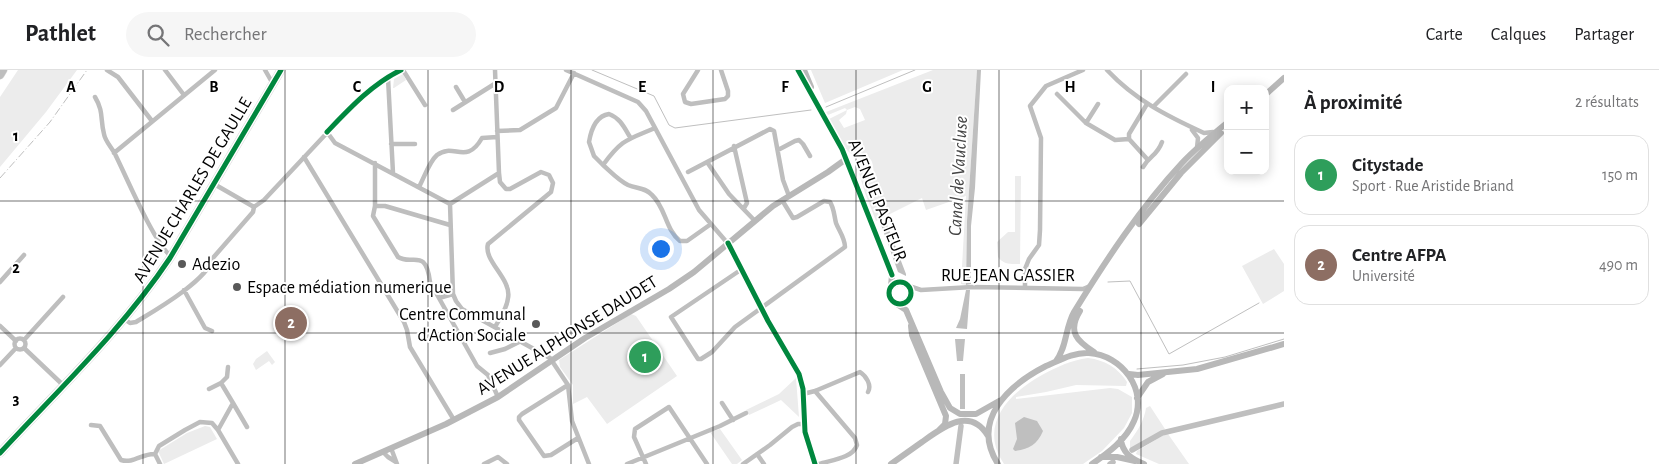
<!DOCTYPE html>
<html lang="fr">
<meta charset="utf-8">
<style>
:root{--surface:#fff;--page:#f6f6f6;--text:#202124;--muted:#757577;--line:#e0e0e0;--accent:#b45309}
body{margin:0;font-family:"Alegreya Sans",sans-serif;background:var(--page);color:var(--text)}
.controls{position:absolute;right:15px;top:15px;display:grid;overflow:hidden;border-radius:10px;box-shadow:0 2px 12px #0003}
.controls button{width:45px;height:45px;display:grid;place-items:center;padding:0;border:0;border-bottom:1px solid var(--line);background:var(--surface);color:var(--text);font:25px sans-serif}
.you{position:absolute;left:660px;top:178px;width:18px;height:18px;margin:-12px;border:4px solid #fff;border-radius:50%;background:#1a73e8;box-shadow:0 0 0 8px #1a73e833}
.badge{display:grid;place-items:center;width:32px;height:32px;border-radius:50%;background:var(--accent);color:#fff;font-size:16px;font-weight:700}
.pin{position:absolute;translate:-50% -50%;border:2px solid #fff;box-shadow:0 1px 5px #0006}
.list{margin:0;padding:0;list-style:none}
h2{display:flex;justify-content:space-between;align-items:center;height:65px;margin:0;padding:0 20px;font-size:21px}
h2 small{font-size:16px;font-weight:400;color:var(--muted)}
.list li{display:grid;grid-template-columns:32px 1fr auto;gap:15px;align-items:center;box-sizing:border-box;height:80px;margin:0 10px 10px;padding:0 10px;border:1px solid var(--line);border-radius:15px}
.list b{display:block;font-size:19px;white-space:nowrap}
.list p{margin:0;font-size:16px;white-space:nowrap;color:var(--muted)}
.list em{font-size:16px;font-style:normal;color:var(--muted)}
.icon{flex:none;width:28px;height:28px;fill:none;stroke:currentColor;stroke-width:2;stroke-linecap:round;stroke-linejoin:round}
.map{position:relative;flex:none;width:1284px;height:394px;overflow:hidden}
header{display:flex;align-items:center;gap:30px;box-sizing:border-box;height:70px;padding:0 25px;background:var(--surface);border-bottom:1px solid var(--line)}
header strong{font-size:24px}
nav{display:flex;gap:28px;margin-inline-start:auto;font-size:18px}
.search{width:350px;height:45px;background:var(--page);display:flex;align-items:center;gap:12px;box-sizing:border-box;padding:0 18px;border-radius:28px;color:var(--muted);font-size:19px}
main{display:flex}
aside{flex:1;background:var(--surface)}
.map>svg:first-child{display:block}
</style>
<header>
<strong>Pathlet</strong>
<div class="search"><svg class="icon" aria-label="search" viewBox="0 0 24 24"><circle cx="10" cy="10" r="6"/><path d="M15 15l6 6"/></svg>Rechercher</div>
<nav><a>Carte</a><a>Calques</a><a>Partager</a></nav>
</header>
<main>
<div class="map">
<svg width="1284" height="394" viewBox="0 0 1284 394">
<rect width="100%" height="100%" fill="#fff"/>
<path fill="#ececec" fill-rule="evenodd" d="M 18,0 L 77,0 L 46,42 L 0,97 L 0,27 Z
M 811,0 L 903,0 L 825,33 Z
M 933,0 L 977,0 L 967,151 L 966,215 L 961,214 L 966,126 L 926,140 L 922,128 L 876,151 L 865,123 L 857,96 L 860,92 C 872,94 869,98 872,108 L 874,108 C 874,73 861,96 847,80 C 840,71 835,59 829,49 L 847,40 L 845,38 L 828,45 L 826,42 ZM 855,37 L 860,39 L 865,50 L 844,58 L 839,50 L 846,44 L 847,40 Z
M 403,4 L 406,10 L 394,18 L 393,18 L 394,9 Z
M 1015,106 L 1021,106 L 1020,194 C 1011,194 1004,195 998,187 L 997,172 L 1008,162 L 1015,162 Z
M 1274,179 L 1284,194 L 1284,221 L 1263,234 L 1242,196 Z
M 631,244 L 636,246 L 677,306 L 607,354 L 587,327 L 573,334 L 573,315 L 560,297 L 559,290 Z
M 267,281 L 275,292 L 272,295 L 269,291 L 256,300 L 253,294 L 256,289 Z
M 1088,288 C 1105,290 1118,298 1127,312 L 1126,316 L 1076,315 L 1046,322 L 1016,327 L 1016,329 L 1110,318 L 1118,319 L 1132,327 L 1132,343 L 1124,358 L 1102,381 L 1083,394 L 1004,394 C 978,355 1008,324 1042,305 C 1057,297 1071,290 1088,288 Z
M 796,308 L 799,347 L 781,330 L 749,345 L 746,340 L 779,324 Z
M 1150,336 L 1165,359 L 1130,379 L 1130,371 C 1138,360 1144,351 1146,338 Z
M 205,356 L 210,357 L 217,369 L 164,394 L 158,381 L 187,363 Z
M 720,359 L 742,390 L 737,394 L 732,394 L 710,362 Z
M 1168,364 L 1189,394 L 1159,394 L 1136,384 L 1137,381 L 1164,365 Z"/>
<path fill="#bfbfbf" d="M 977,0 L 981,0 L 975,118 L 971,156 L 971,214 L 966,215 L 967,151 Z
M 885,149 L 906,204 L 906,206 L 898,202 L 880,152 Z
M 966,220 L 970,220 L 967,259 L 956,258 L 960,249 Z
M 955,269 L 965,269 L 963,291 L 957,291 Z
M 960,304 L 965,304 L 965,339 L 960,339 Z
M 1024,347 L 1037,351 L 1043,361 C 1037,375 1029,379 1015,381 L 1013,379 L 1017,369 L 1015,353 Z"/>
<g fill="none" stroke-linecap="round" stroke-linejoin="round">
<path stroke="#bfbfbf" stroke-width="1" d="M 592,0 L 654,26 L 669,55 L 675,58 L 811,40
M 826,37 L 915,0
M 1108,212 L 1130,211 L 1169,284 L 1259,233
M 1137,299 L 1183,295 L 1225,287 L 1284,269"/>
<path stroke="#bfbfbf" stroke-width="5.5" d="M 1132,380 L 1162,363 L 1284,334
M 956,394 L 961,356
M 1110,394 L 1113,392"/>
<g stroke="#dbdbdb" stroke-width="9">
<path id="primary" d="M 0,383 C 58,320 122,260 170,188 L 281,0"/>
</g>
<g stroke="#dbdbdb" stroke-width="9">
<path id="highway" d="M 0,5 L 3,0"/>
</g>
<path stroke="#bebebe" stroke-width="4.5" d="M 107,0 L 118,7 L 152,51
M 165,0 L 184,25
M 265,0 L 273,14
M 403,0 L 425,35
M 495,0 L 499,103 L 450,134 L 453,224 L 456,231 L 462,239 L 550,288 L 568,315 L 572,351 L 589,394
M 566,0 L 638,32 L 646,41 L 699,140 L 730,176 L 768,251 L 799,304 L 803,319 L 805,362 L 815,394
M 698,0 L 683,24 L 685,32 L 691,34 L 725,29 L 728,26 L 728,21 L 721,0
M 1107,0 C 1135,30 1167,46 1204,63 L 1213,62
M 388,8 L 393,103
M 456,17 L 465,32
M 1057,24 L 1086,53 L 1115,70 L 1129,69 L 1148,90
M 95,27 C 104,42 100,49 104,64 C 105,71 112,78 115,84 C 126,106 155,175 171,186
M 1153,37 L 1186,4
M 453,40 L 496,13
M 1086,53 L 1098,34
M 655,58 C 627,70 622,69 603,95 C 611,102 618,110 628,115 C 637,119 645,117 652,125 C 666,138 665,159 680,171 L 687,171 L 711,154
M 1192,60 L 1198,68 L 1197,78
M 497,61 L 520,60 L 556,38 L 574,3
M 327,62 L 335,73 L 450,134
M 1129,69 L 1129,64 L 1147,34
M 391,74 L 415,74
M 734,76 L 747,133 L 744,138
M 778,80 L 795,71 L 799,70 L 803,74 L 810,86
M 114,83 L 215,0
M 304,87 L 404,252 L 407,260 L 410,277 L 454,350
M 707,92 L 729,124 L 755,151
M 375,93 L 375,136 L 373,146 L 398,187 C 412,196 426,177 430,212 L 477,296 L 488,305 L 498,327
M 603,95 L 594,86 L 589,72 C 591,60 596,46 609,44 C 620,48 624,57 630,67
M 1143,97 C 1150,85 1157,86 1162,72
M 688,102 L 770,59 L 774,61 L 783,110 L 789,126
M 214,114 L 254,137
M 419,117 C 424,108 429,92 437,85 C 454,72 466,96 482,68 L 497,67
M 375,136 L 385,136 L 450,155
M 742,199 L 671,247 L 698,289 L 701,289 L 712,282 L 735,257 L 845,177 C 845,168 839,161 836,153 C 834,145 834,138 830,132 L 824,131 L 797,147 L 793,148 L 782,130
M 0,212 L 24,185
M 909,216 L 921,220 L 972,217 L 1083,219 L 1090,216
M 1025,218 L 1025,199 L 1029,189 L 1039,175 L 1040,160 L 1041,68 L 1030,36 L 1046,16 L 1083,0
M 184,220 L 205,258 L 212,261
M 439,228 L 453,224
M 124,249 L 130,253 L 136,252 C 154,241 208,210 212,189 L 253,142 L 254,137 L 264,130 L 356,32 L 393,4 L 401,0
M 0,256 L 16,271
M 495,257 C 500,248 507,239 508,228 C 512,209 483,191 488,174 L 551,122 L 553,113 L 549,105 L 541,102 L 510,119 L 506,119 L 500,112 L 499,103
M14.5 274a5.5 5.5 0 1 1 11 0a5.5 5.5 0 1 1-11 0Z
M 24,270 L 63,227
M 24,278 L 63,315
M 490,283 L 505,279 L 521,271
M 0,295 L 16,278
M 221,313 L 233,333 L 218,360 L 238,394
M 568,315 L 522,344 L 519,347 L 519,350 L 544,386 L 551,385 L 578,368
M 209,319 L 221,313 L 227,307 L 228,297
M 815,321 L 855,368 L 857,375 C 853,388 832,390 819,394
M 803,324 L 815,321 L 860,302 C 866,306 872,315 868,322
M 233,333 L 247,357
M 722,333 L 733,350
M 91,355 L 100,356 L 121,390 C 133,394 143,383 155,384 L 160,394
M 391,378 L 397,394
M 383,382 L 388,387 L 396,392
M 155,384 L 159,376 L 185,360 L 200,352 L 212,353 L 218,360
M 757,384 L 764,394
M 484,394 L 498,387 L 507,394
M 627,394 L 720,356 L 746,343
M 646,394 L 634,367 L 635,359 L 669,337 L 707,394
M 743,394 L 770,375 L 792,357 L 798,354 L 805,354"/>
<path stroke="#b8b8b8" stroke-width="6" d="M 798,0 L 842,79 L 887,191 L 892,205 L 891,216
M 804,0 L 811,17
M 1265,25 L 1284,8
M 1139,154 L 1181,103 L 1221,63
M 899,234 L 908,231 L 911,223 L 909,216 L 900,212 L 891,216 L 889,226 L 892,231 L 906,240 L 941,322 L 950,338 L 960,344 L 976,344 L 999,331
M 1080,241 C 1067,262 1077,271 1094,282
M 911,256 L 912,265 L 946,346 L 945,354 L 939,360
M 1056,291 C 1067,277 1065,258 1074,242 C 1106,190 1141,137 1182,93 C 1196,78 1212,65 1228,52
M 1129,304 L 1138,305 L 1197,299 L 1284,274
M 1137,328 L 1148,312 L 1163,304
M 1121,369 C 1122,383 1132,389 1144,394
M 1101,387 L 1117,387 L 1135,391
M 355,394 L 446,354 L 498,327 L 585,268 L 669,219 L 694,202 L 773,136 L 828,102 L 846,89
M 891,394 C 901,387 912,379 922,372 C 943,357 970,336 988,366
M 998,394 C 970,350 1009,315 1046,296 C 1060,290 1074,282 1089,283 C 1122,285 1148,320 1134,351 C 1126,370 1108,383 1092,394"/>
<use href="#primary" stroke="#bebebe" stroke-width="7"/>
<use href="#highway" stroke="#bebebe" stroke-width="8"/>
<path stroke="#bebebe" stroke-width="1" stroke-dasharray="8 2.5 1 2.5" stroke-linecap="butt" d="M 0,108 L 50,52 L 87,0"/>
<g stroke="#fff" stroke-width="8">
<path id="cycleway" d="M 798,0 L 842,79 L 892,205
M 327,62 C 349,39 372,14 401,0
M 728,173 L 768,251 L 799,304 L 803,319 L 805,362 L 815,394
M889 223a11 11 0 1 1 22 0a11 11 0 1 1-22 0Z
M 0,383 C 58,320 122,260 170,188 L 281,0"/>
</g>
<use href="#cycleway" stroke="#00873e" stroke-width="5"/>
</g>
<path fill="none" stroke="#000" stroke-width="1" stroke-opacity="0.55" d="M 143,0 L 143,394M 285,0 L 285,394M 428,0 L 428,394M 571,0 L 571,394M 713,0 L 713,394M 856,0 L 856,394M 999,0 L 999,394M 1141,0 L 1141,394M 0,131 L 1284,131M 0,263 L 1284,263"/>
<g fill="#595959" stroke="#fff" stroke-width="2">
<circle cx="182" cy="194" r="5"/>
<circle cx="237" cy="217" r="5"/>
<circle cx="536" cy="254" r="5"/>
</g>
<g text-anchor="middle" stroke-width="4" stroke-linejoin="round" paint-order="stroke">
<g font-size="18" fill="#000" stroke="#fff">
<text transform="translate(192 120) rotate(-59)" y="6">AVENUE CHARLES DE GAULLE</text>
<text transform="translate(878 130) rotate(68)" y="6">AVENUE PASTEUR</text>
<text x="1008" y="211">RUE JEAN GASSIER</text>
<text transform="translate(567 265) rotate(-32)" y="6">AVENUE ALPHONSE DAUDET</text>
</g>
<g font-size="18" fill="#000" stroke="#fff" text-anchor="start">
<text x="192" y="200">Adezio</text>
<text x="247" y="223">Espace médiation numerique</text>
<text x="526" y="250" text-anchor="end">Centre Communal<tspan x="526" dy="21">d'Action Sociale</tspan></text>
</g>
<g font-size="19" font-style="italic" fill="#444" stroke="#fff">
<text transform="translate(957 106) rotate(-87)" y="7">Canal de Vaucluse</text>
</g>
</g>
<g font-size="16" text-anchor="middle" font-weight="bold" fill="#000" stroke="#fff" stroke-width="4" stroke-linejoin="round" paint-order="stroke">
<text x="71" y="22">A</text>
<text x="214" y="22">B</text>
<text x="357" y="22">C</text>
<text x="499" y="22">D</text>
<text x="642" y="22">E</text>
<text x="785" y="22">F</text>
<text x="927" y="22">G</text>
<text x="1070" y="22">H</text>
<text x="1213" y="22">I</text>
<text x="16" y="71">1</text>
<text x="16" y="203">2</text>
<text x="16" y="334">3</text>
</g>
</svg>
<div class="controls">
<button>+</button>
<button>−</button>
</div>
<div class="you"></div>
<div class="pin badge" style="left:645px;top:287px;background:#2e9e5b">1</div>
<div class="pin badge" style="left:291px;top:253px;background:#8d6e63">2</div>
</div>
<aside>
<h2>À proximité<small>2 résultats</small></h2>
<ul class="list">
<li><span class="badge" style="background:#2e9e5b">1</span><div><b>Citystade</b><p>Sport · Rue Aristide Briand</p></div><em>150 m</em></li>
<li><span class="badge" style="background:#8d6e63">2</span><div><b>Centre AFPA</b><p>Université</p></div><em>490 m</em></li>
</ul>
</aside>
</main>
